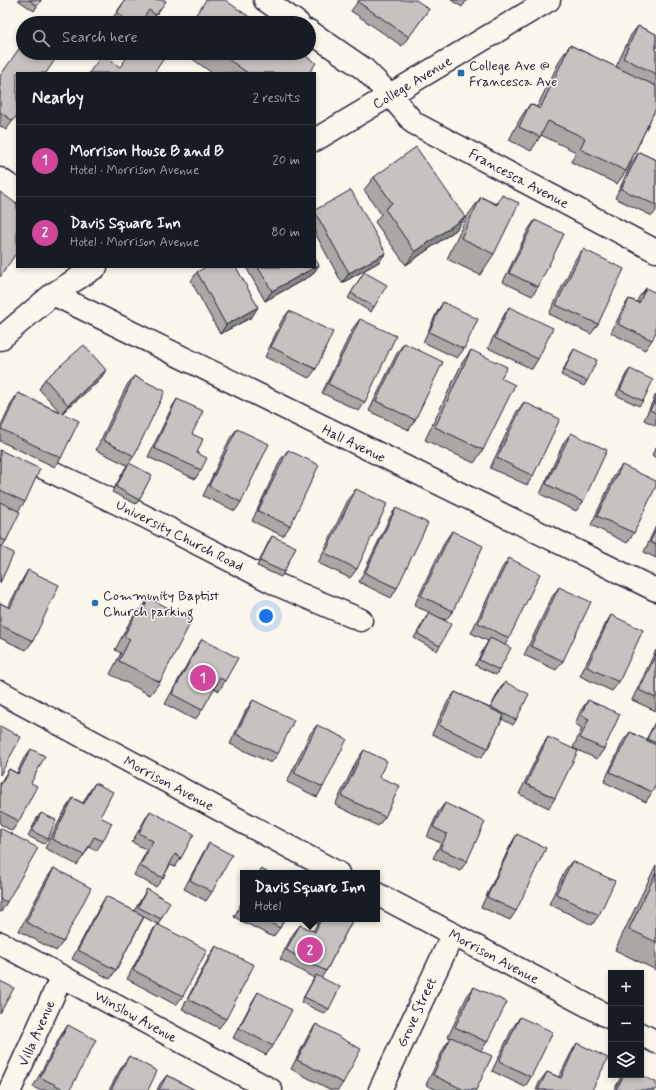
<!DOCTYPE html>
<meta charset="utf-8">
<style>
:root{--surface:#171b24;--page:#20242c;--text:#f1f3f6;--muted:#9ea1a6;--line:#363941;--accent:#2563eb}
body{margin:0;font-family:Mynerve,sans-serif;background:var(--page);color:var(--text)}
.controls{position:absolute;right:12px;bottom:12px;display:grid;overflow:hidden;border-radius:0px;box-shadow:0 2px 6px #0003}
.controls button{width:36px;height:36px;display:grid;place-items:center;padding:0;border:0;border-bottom:1px solid var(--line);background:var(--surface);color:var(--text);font:20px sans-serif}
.you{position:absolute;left:266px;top:616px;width:14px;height:14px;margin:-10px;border:3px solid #fff;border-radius:50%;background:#1a73e8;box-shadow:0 0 0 6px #1a73e833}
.badge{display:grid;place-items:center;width:26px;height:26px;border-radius:50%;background:var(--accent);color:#fff;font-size:13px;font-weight:700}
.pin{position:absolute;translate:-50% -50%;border:2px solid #fff;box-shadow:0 1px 4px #0006}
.popup{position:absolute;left:240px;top:870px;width:140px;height:52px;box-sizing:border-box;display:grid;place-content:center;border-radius:0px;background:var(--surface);filter:drop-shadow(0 1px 3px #0005);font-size:13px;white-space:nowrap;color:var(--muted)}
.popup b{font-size:15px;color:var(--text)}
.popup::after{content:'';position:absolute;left:50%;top:100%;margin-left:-8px;border:8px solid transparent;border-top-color:var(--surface)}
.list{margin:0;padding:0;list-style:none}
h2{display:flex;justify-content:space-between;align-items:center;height:52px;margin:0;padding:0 16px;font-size:17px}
h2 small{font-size:13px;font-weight:400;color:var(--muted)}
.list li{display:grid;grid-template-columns:26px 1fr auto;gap:12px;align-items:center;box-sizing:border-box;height:72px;padding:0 16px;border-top:1px solid var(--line)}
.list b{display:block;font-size:15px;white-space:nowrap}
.list p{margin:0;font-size:13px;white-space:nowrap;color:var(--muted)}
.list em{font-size:13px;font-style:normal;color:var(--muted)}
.icon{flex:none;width:22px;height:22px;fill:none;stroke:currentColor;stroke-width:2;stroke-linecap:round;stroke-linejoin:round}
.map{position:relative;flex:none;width:656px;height:1090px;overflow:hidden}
.search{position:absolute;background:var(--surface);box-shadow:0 2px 6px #0003;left:16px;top:16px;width:300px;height:44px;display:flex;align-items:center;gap:10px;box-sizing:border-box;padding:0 14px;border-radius:22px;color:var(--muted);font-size:15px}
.panel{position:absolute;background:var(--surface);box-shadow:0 2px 6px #0003;left:16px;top:72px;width:300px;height:196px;border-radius:0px}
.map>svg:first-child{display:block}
</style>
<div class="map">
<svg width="656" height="1090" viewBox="0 0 656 1090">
<rect width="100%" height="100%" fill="#fbf7ec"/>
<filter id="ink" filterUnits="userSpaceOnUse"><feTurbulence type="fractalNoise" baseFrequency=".025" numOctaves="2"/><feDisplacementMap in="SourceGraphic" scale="8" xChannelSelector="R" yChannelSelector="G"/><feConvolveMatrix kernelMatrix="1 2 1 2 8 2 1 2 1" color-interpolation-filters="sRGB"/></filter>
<g filter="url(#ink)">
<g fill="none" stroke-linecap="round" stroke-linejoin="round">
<g stroke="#22223b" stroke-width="25">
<path id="minor" d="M 265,0 L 298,23
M 309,31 L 364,69 L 390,95 L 414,123 L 656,251
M 0,179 L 17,191
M 53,294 L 656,590
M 0,447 L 142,515 L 278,585 L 361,620
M 0,692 L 338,873
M 377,894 L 611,1018
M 0,943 L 271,1090
M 641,1034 L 656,1042
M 10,1090 L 62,976
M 380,1090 L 453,934"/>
</g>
<g stroke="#22223b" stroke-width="25">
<path id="major" d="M 315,140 L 549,0
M 0,339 L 53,294 L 96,267"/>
</g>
<use href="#minor" stroke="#fbf7ec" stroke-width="22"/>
<use href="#major" stroke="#fbf7ec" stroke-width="22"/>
</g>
<path fill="#aaa7a5" stroke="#22223b" d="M 18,0 L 41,0 L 34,11 Z
M 125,0 L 166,1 L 150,23 L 147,23 L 142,20 L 140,23 L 111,23 L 110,22 Z
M 359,0 L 429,9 L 402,46 L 351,11 Z
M 451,0 L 467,0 L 462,7 Z
M 638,26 L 656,34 L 656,108 L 626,171 L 617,184 L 571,162 L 576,152 L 541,135 L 531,151 L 509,140 L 521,117 L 530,104 L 537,107 L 561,58 L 570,45 L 616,67 L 631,35 Z
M 184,53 L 301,53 L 309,73 L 212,73 Z
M 0,76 L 17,115 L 6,130 L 0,126 Z
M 639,152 L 656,160 L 656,211 L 652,216 L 615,198 L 632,162 Z
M 374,177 L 465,217 L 456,230 L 406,265 L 375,222 L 381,214 L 364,190 Z
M 502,195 L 494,254 L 480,275 L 447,259 L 466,218 L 481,197 L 496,204 Z
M 315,210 L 379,262 L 342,283 L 315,233 Z
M 535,220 L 538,287 L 532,296 L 503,282 L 528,230 Z
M 583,249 L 598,324 L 591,334 L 549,314 L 576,258 Z
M 319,265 L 312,275 L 265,301 L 246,267 L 315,267 Z
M 197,272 L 252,317 L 220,334 L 191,281 Z
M 364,272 L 374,307 L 371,312 L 348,298 Z
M 646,288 L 652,340 L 645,350 L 611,333 L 623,308 L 629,299 L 637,302 L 639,297 Z
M 443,302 L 464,349 L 457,358 L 423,342 L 437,312 Z
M 509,307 L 538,359 L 532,369 L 488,348 L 503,317 Z
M 289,311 L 316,369 L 309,378 L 265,357 L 282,320 Z
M 360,319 L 365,402 L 359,411 L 322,393 L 353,328 Z
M 404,343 L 415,420 L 409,430 L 369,411 L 397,353 Z
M 574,349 L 587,381 L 584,386 L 561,375 L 571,354 Z
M 471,350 L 501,378 L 483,450 L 474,463 L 425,440 L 462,363 Z
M 630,369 L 643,401 L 639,406 L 616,395 L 626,374 Z
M 134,376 L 134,456 L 129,463 L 139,500 L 136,504 L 112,492 L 127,465 L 96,450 L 127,385 Z
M 45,379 L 100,380 L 62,413 L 61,458 L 55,467 L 0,441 L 0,427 L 12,402 L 18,393 L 60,412 L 39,389 Z
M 656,394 L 656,426 L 644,420 Z
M 177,399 L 192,434 L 201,470 L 195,479 L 148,457 L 171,409 Z
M 524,402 L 533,476 L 527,485 L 490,468 L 517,411 Z
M 237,429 L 241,502 L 235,511 L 203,496 L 230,438 Z
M 571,433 L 583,502 L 576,511 L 540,494 L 564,442 Z
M 656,447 L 656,458 L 652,455 Z
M 0,450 L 25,502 L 18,511 L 6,541 L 2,547 L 0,583 Z
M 288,450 L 290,526 L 283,536 L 252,521 L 281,459 Z
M 622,465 L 634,533 L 627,543 L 591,525 L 615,474 Z
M 356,489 L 357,569 L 350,578 L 318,563 L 349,498 Z
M 396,508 L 397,588 L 391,598 L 359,582 L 390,517 Z
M 656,526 L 656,558 L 644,552 Z
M 452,531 L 453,611 L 446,620 L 440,618 L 440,646 L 437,651 L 414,638 L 426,617 L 429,612 L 414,606 L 445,541 Z
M 272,536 L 284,572 L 281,577 L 257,566 L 269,541 Z
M 509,558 L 509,638 L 505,645 L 499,670 L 496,675 L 475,665 L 488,641 L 471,633 L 502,568 Z
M 28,570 L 33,641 L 26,650 L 0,638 L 0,603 L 8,607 L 22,580 Z
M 559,587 L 563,661 L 556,670 L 524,655 L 552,597 Z
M 149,598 L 160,682 L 150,695 L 110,674 L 121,653 L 115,650 L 129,623 L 138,610 L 140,611 Z
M 611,615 L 619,682 L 612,691 L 580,676 L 605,625 Z
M 202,639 L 225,681 L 219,691 L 214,688 L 202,710 L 195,720 L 165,704 L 196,648 Z
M 656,650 L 656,711 L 632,700 Z
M 505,682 L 516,720 L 513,725 L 502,719 L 488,748 L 481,758 L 432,734 L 448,701 L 455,692 L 490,708 L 501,687 Z
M 253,700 L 278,754 L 271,763 L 230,744 L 246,710 Z
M 588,700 L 604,749 L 597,759 L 573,748 L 582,728 L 575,724 L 581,710 Z
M 656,720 L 656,785 L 652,792 L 646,802 L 604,782 L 623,741 L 630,732 L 646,740 Z
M 317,725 L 323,787 L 317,797 L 287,782 L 310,734 Z
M 548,737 L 555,798 L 549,808 L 519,794 L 542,746 Z
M 31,749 L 31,783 L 19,821 L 12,831 L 0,824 L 0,783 L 9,769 L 17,773 L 24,758 Z
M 364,750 L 379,777 L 385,817 L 378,826 L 335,805 L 357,760 Z
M 95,783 L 103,841 L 96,851 L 89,847 L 84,855 L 77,865 L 45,848 L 66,808 L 73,798 L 83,803 L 89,792 Z
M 445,803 L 467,861 L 460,871 L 433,858 L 441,843 L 427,837 L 438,812 Z
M 150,811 L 181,858 L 175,867 L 170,865 L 163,878 L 156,887 L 134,875 L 147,850 L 132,842 L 144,821 Z
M 41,813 L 48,839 L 44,844 L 28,836 L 37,818 Z
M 0,828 L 7,902 L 1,912 L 0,912 Z
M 517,834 L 516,911 L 510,920 L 481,907 L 511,844 Z
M 209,843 L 212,892 L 206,901 L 184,889 L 203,853 Z
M 572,861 L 599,915 L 592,925 L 549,904 L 565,870 Z
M 656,865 L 656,970 L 615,950 Z
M 54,868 L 63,942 L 56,951 L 19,931 L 47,878 Z
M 147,889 L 161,919 L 158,924 L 183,996 L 176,1005 L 127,979 L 151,933 L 157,924 L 144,917 L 116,970 L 110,979 L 72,959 L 100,906 L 106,896 L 134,911 Z
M 243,900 L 243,919 L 284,919 L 280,928 L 273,937 L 234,917 Z
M 320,919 L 353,919 L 326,971 L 321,978 L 329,1009 L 325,1014 L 301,1002 L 314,978 L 280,959 L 293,934 L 300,925 L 313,931 Z
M 216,946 L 226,1019 L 219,1028 L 182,1009 L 210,955 Z
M 474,987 L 487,1042 L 481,1051 L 476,1090 L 437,1090 L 426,1085 L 445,1046 L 451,1038 L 448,1037 L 467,996 Z
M 258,992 L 273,1046 L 266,1055 L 233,1038 L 252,1002 Z
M 520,1017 L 531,1077 L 525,1087 L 492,1071 L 513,1027 Z
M 316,1024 L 343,1083 L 338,1090 L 331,1090 L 291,1069 L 309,1034 Z
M 68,1025 L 70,1090 L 39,1090 L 33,1087 L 61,1035 Z
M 577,1043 L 592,1090 L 536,1090 L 540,1081 L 547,1072 L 559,1077 L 571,1053 Z
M 129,1056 L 148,1090 L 109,1090 L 122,1066 Z
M 167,1075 L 195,1090 L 157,1090 L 160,1084 Z
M 622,1075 L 641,1075 L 656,1090 L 614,1090 Z"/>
<path fill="#8b8886" stroke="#22223b" d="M 465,217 L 456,230 L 406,265 L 415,252 Z
M 386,253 L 379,262 L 342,283 L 349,273 Z
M 319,265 L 312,275 L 265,301 L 272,291 Z
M 258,307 L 252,317 L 220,334 L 226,325 Z
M 106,370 L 100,380 L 61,414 L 68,405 Z"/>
<path fill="#c6c2c0" stroke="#22223b" d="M 29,0 L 41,0 L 37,6 Z
M 125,0 L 165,0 L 166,1 L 156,15 L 149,10 L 140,23 L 132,23 L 117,13 Z
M 206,0 L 225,0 L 258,23 L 190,23 Z
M 359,0 L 416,0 L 429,9 L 409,37 L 358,2 Z
M 638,26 L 656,34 L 656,74 L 623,58 Z
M 23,43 L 23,53 L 50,53 L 56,58 L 46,73 L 17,73 L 17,115 L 13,121 L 0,112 L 0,76 Z
M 570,45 L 656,86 L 656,108 L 626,171 L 580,149 L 585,138 L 548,121 L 540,137 L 519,127 L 530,104 L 540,109 Z
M 130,53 L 167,53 L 167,54 L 154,73 L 89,73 L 102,55 L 120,67 Z
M 219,53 L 301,53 L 316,63 L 309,73 L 248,73 Z
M 416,147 L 465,217 L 415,252 L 385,209 L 392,203 L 374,177 Z
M 639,152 L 656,160 L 656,205 L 621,189 Z
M 351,190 L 386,253 L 349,273 L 315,212 L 315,210 Z
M 0,192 L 17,204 L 17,252 L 0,277 Z
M 502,195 L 519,203 L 494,254 L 461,238 L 481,197 L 497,205 Z
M 535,220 L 564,234 L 538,287 L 509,273 Z
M 583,249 L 624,269 L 598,324 L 556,305 Z
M 315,259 L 319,265 L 272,291 L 258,267 L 315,267 Z
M 206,267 L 236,267 L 258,307 L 226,325 L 197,272 Z
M 364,272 L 387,285 L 374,307 L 351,293 Z
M 646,288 L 656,293 L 656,332 L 652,340 L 618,324 L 629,299 L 639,303 Z
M 443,302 L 478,319 L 464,349 L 429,332 Z
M 509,307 L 553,328 L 538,359 L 495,338 Z
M 289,311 L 333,332 L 316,369 L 271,347 Z
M 360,319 L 396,336 L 365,402 L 328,384 Z
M 404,343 L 443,362 L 415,420 L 376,401 Z
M 84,345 L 106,370 L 68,405 L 45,379 Z
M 574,349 L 597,360 L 587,381 L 564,370 Z
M 471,350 L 507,367 L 501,378 L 515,385 L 483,450 L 435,427 Z
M 630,369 L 653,380 L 643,401 L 620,390 Z
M 134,376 L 165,391 L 134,456 L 103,440 Z
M 18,393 L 79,421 L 61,458 L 1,429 Z
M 177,399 L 203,411 L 192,434 L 203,439 L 197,453 L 207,458 L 201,470 L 154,448 Z
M 656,399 L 656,413 L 650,410 Z
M 524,402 L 560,419 L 533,476 L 497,458 Z
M 237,429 L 269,444 L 241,502 L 209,486 Z
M 571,433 L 607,450 L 583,502 L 546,484 Z
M 0,450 L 40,469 L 25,502 L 0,490 Z
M 288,450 L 319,465 L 290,526 L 258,511 Z
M 129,463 L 152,475 L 139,500 L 116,487 Z
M 622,465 L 656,481 L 656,486 L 634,533 L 597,516 Z
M 356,489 L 387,504 L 357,569 L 325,553 Z
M 0,502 L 20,512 L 6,541 L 0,538 Z
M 396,508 L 428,523 L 397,588 L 365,573 Z
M 656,530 L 656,545 L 650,542 Z
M 452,531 L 483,546 L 453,611 L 421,596 Z
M 272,536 L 296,547 L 284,572 L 260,561 Z
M 0,546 L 14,553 L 0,583 Z
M 509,558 L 540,574 L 509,638 L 478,623 Z
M 28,570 L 59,585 L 33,641 L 0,625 L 0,603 L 10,608 Z
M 559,587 L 591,602 L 563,661 L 531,646 Z
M 149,598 L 192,620 L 160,682 L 119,661 L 130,639 L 124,636 L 138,610 L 142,612 Z
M 429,612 L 451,624 L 440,646 L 418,634 Z
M 611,615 L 643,630 L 619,682 L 587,667 Z
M 490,638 L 511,648 L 499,670 L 479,660 Z
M 202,639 L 238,658 L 225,681 L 220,678 L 202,710 L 172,694 Z
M 656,654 L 656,698 L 639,690 Z
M 505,682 L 529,694 L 516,720 L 491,707 Z
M 455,692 L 504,715 L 488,748 L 439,725 Z
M 253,700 L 294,720 L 278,754 L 236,734 Z
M 588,700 L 620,714 L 604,749 L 580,738 L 589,719 L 581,715 Z
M 656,721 L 656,743 L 647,739 Z
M 317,725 L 347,739 L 323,787 L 294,773 Z
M 0,726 L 21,737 L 0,775 Z
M 630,732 L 656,745 L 656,785 L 652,792 L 610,772 Z
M 548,737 L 578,751 L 555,798 L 526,784 Z
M 31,749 L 45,756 L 31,783 L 37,786 L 19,821 L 0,811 L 0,786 L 9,769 L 18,774 Z
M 364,750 L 387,761 L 379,777 L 400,786 L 385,817 L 342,796 Z
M 95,783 L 113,792 L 100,817 L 112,823 L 103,841 L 94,837 L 84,855 L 52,839 L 73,798 L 84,804 Z
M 445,803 L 485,822 L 467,861 L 440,849 L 447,834 L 433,827 Z
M 150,811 L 194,834 L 181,858 L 175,854 L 163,878 L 140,866 L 153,841 L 139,833 Z
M 41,813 L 56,820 L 48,839 L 32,831 Z
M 0,828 L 38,848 L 7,902 L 0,899 Z
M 517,834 L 546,848 L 516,911 L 487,897 Z
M 209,843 L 232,855 L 212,892 L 190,880 Z
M 572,861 L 615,881 L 599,915 L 556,894 Z
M 54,868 L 91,888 L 63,942 L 26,922 Z
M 261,869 L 269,873 L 259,873 Z
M 656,873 L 656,942 L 629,929 Z
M 147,889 L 170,902 L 161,919 L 138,907 Z
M 106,896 L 144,916 L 116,970 L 78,950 Z
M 243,903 L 243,909 L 241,907 Z
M 263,919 L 284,919 L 280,928 Z
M 321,919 L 353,919 L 326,971 L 286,950 L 300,925 L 315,932 Z
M 157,924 L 207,950 L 183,996 L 133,970 Z
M 216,946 L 254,965 L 226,1019 L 188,999 Z
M 316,975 L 340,987 L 329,1009 L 304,997 Z
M 0,981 L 14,988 L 0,1013 Z
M 474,987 L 507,1002 L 487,1042 L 455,1027 Z
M 258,992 L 292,1010 L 273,1046 L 239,1028 Z
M 520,1017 L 553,1032 L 531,1077 L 499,1061 Z
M 316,1024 L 361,1049 L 343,1083 L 297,1060 Z
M 68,1025 L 96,1040 L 70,1090 L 65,1090 L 40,1077 Z
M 451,1037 L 492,1056 L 476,1090 L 464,1090 L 433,1075 Z
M 577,1043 L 608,1058 L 592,1090 L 538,1090 L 547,1072 L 561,1078 Z
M 129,1056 L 157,1071 L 148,1090 L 111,1090 Z
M 167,1075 L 195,1090 L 159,1090 Z
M 624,1075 L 641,1075 L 656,1082 L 656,1090 L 616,1090 Z"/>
</g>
<g fill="#1f6fb2" stroke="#fbf7ec" stroke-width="1.5">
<rect x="457" y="69" width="8" height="8" rx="2"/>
<circle cx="95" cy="603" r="4"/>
</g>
<g text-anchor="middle" stroke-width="3" stroke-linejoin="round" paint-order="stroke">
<g font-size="14" fill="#22223b" stroke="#fbf7ec" text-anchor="start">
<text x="469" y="70">College Ave @<tspan x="469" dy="16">Francesca Ave</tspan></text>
<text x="103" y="600">Community Baptist<tspan x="103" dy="16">Church parking</tspan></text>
</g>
<g font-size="14" fill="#22223b" stroke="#fbf7ec">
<text transform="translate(412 82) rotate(-31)" y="5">College Avenue</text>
<text transform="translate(519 178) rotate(28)" y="5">Francesca Avenue</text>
<text transform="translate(354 443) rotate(26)" y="5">Hall Avenue</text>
<text transform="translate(180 535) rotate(27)" y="5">University Church Road</text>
<text transform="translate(169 783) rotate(28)" y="5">Morrison Avenue</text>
<text transform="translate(494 956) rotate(28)" y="5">Morrison Avenue</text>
<text transform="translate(416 1012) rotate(-65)" y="5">Grove Street</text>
<text transform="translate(136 1016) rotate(29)" y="5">Winslow Avenue</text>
<text transform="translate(36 1033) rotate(-66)" y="5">Villa Avenue</text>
</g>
</g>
</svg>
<div class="controls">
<button>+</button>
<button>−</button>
<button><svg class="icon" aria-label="layers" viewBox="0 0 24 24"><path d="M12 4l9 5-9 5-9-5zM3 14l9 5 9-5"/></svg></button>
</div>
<div class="you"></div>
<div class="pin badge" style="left:203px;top:678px;background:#d1479c">1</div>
<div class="pin badge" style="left:310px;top:950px;background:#d1479c">2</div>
<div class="popup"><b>Davis Square Inn</b>Hotel</div>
<div class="search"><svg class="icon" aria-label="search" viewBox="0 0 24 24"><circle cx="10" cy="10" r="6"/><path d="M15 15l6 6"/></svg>Search here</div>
<section class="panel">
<h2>Nearby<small>2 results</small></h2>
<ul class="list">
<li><span class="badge" style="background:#d1479c">1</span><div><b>Morrison House B and B</b><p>Hotel · Morrison Avenue</p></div><em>20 m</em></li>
<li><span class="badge" style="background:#d1479c">2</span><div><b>Davis Square Inn</b><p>Hotel · Morrison Avenue</p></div><em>80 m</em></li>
</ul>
</section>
</div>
